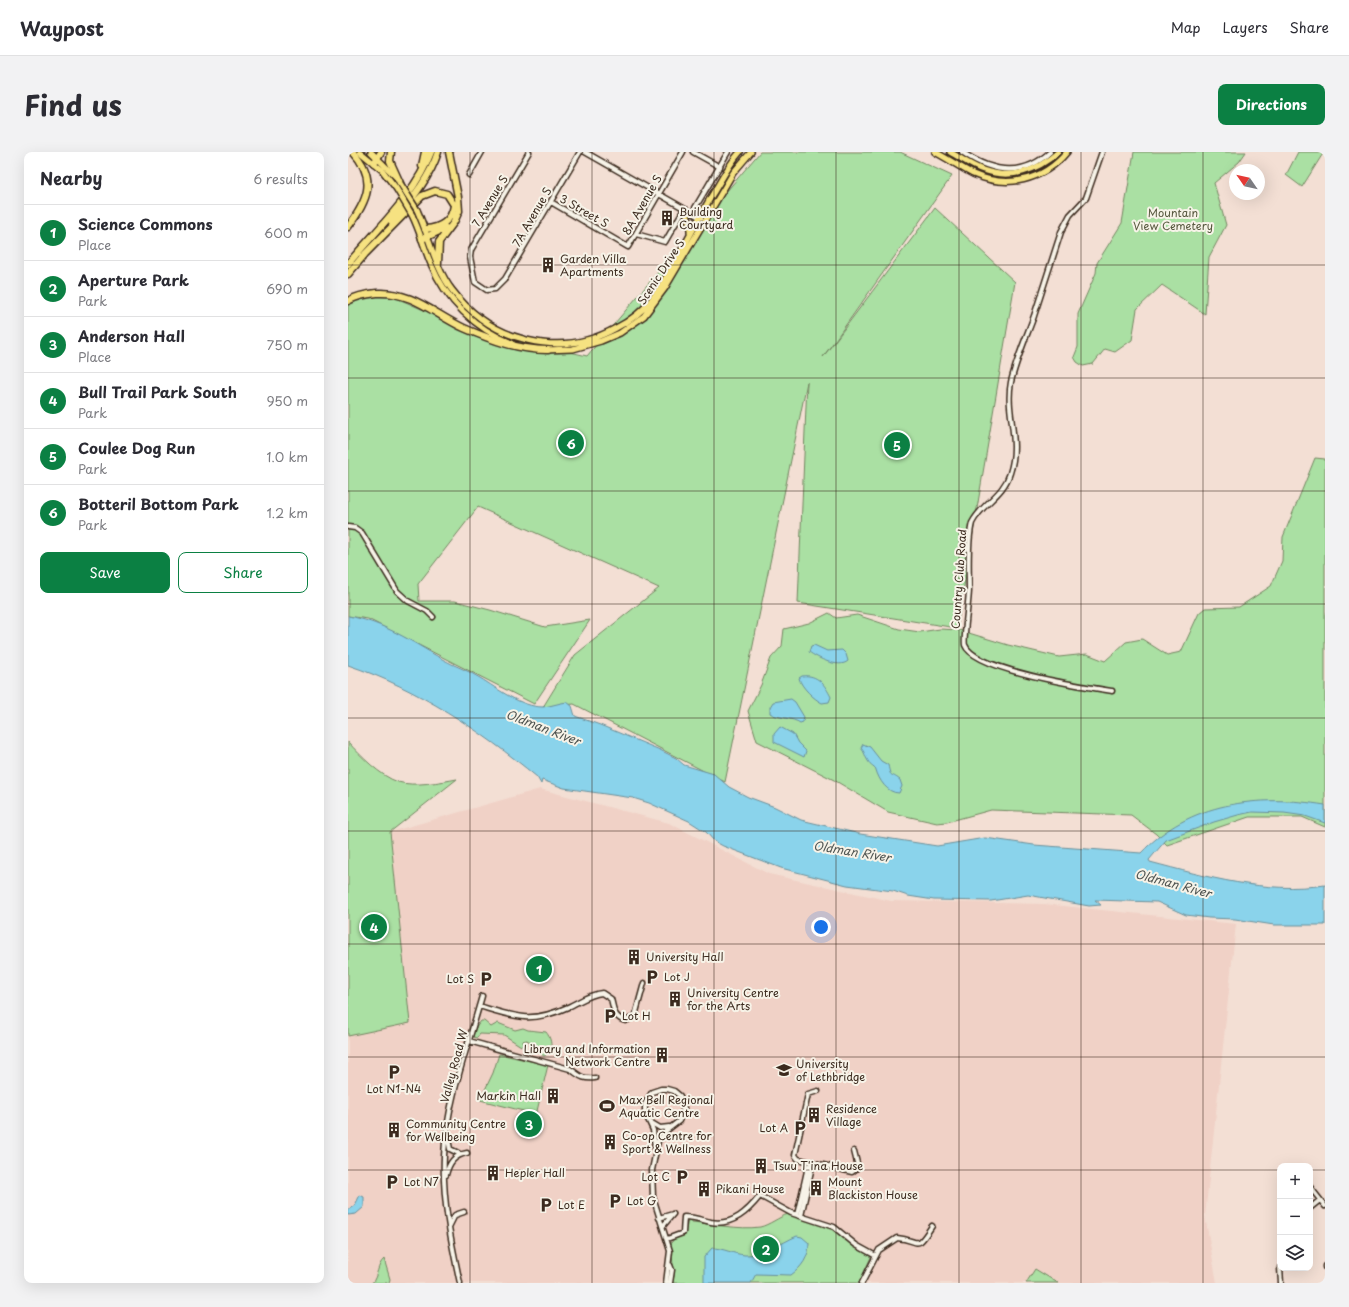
<!DOCTYPE html>
<meta charset="utf-8">
<style>
:root{--surface:#fff;--page:#f2f2f3;--text:#2b2b33;--muted:#7c7c81;--line:#e1e1e2;--accent:#0b8043}
body{margin:0;font-family:"Playpen Sans",sans-serif;background:var(--page);color:var(--text)}
.controls{position:absolute;right:12px;bottom:12px;display:grid;overflow:hidden;border-radius:8px;box-shadow:0 4px 16px #0002}
.controls button{width:36px;height:36px;display:grid;place-items:center;padding:0;border:0;border-bottom:1px solid var(--line);background:var(--surface);color:var(--text);font:20px sans-serif}
.compass{position:absolute;left:881px;top:12px;width:36px;height:36px;border-radius:50%;background:var(--surface);box-shadow:0 4px 16px #0002;rotate:304deg}
.you{position:absolute;left:473px;top:775px;width:14px;height:14px;margin:-10px;border:3px solid #fff;border-radius:50%;background:#1a73e8;box-shadow:0 0 0 6px #1a73e833}
.badge{display:grid;place-items:center;width:26px;height:26px;border-radius:50%;background:var(--accent);color:#fff;font-size:13px;font-weight:700}
.pin{position:absolute;translate:-50% -50%;border:2px solid #fff;box-shadow:0 1px 4px #0006}
.list{margin:0;padding:0;list-style:none}
h2{display:flex;justify-content:space-between;align-items:center;height:52px;margin:0;padding:0 16px;font-size:17px}
h2 small{font-size:13px;font-weight:400;color:var(--muted)}
.list li{display:grid;grid-template-columns:26px 1fr auto;gap:12px;align-items:center;box-sizing:border-box;height:56px;padding:0 16px;border-top:1px solid var(--line)}
.list b{display:block;font-size:15px;white-space:nowrap}
.list p{margin:0;font-size:13px;white-space:nowrap;color:var(--muted)}
.list em{font-size:13px;font-style:normal;color:var(--muted)}
.actions{display:flex;gap:8px;padding:12px 16px}
.actions a{flex:1;padding:9px 0;border:1px solid var(--accent);border-radius:8px;text-align:center;font-size:14px;color:var(--accent)}
.actions .main{background:var(--accent);color:#fff}
.icon{flex:none;width:22px;height:22px;fill:none;stroke:currentColor;stroke-width:2;stroke-linecap:round;stroke-linejoin:round}
.map{position:relative;flex:none;width:977px;height:1131px;overflow:hidden;border-radius:8px}
header{display:flex;align-items:center;gap:24px;box-sizing:border-box;height:56px;padding:0 20px;background:var(--surface);border-bottom:1px solid var(--line)}
header strong{font-size:19px}
nav{display:flex;gap:22px;margin-inline-start:auto;font-size:14px}
.intro{display:flex;align-items:center;justify-content:space-between;box-sizing:border-box;height:96px;padding:0 24px}
h1{margin:0;font-size:28px}
.button{padding:10px 18px;border-radius:8px;background:var(--accent);color:#fff;font-size:14px;font-weight:700}
main{display:flex;gap:24px;padding:0 24px}
aside{flex:1;background:var(--surface);border-radius:8px;box-shadow:0 4px 16px #0002}
.map>svg:first-child{display:block}
</style>
<header>
<strong>Waypost</strong>
<nav><a>Map</a><a>Layers</a><a>Share</a></nav>
</header>
<div class="intro"><h1>Find us</h1><a class="button">Directions</a></div>
<main>
<aside>
<h2>Nearby<small>6 results</small></h2>
<ul class="list">
<li><span class="badge">1</span><div><b>Science Commons</b><p>Place</p></div><em>600 m</em></li>
<li><span class="badge">2</span><div><b>Aperture Park</b><p>Park</p></div><em>690 m</em></li>
<li><span class="badge">3</span><div><b>Anderson Hall</b><p>Place</p></div><em>750 m</em></li>
<li><span class="badge">4</span><div><b>Bull Trail Park South</b><p>Park</p></div><em>950 m</em></li>
<li><span class="badge">5</span><div><b>Coulee Dog Run</b><p>Park</p></div><em>1.0 km</em></li>
<li><span class="badge">6</span><div><b>Botteril Bottom Park</b><p>Park</p></div><em>1.2 km</em></li>
</ul>
<div class="actions"><a class="main">Save</a><a>Share</a></div>
</aside>
<div class="map">
<svg width="977" height="1131" viewBox="0 0 977 1131">
<rect width="100%" height="100%" fill="#f3dfd4"/>
<filter id="ink" filterUnits="userSpaceOnUse"><feTurbulence type="fractalNoise" baseFrequency=".025" numOctaves="2"/><feDisplacementMap in="SourceGraphic" scale="8" xChannelSelector="R" yChannelSelector="G"/><feConvolveMatrix kernelMatrix="1 2 1 2 8 2 1 2 1" color-interpolation-filters="sRGB"/></filter>
<g filter="url(#ink)">
<path fill="#f0d1c6" d="M 192,637 L 321,671 L 421,722 L 543,749 L 696,752 L 888,772 L 857,1064 L 869,1131 L 0,1131 L 0,742 L 42,680 Z"/>
<path fill="#aae0a3" stroke="#728560" d="M 412,0 L 552,0 L 604,24 L 475,205 L 587,56 L 667,130 L 609,476 L 450,451 L 459,230 L 377,630 L 226,552 L 195,555 L 227,503 L 311,436 L 130,355 L 70,432 L 71,449 L 107,449 L 142,458 L 197,475 L 242,468 L 186,552 L 20,467 L 0,464 L 0,151 L 37,141 L 112,174 L 239,204 Z
M 786,0 L 898,0 L 891,10 L 866,31 L 878,73 L 861,105 L 857,162 L 814,133 L 789,157 L 784,188 L 767,200 L 757,197 L 745,212 L 735,214 L 729,210 L 726,205 L 730,195 L 730,162 L 748,121 L 749,111 L 774,71 Z
M 950,0 L 976,0 L 954,35 L 938,23 Z
M 967,306 L 977,307 L 977,675 L 954,665 L 901,665 L 819,693 L 808,682 L 783,663 L 643,658 L 599,670 L 589,671 L 540,660 L 486,628 L 409,589 L 400,559 L 413,533 L 423,506 L 434,494 L 436,477 L 461,471 L 481,461 L 488,466 L 509,463 L 551,477 L 572,480 L 592,477 L 611,478 L 660,493 L 711,505 L 739,502 L 757,509 L 778,490 L 794,487 L 819,503 L 833,500 L 851,461 L 857,456 L 891,455 L 923,434 L 934,409 L 935,385 Z
M 0,590 C 13,604 32,624 50,630 C 66,635 93,630 109,627 L 42,680 L 62,871 L 0,884 Z
M 133,869 L 136,869 L 143,875 L 150,871 L 167,878 L 175,876 L 180,878 L 198,880 C 204,887 206,900 196,904 L 183,896 L 182,890 L 179,888 L 175,889 L 176,894 L 173,894 L 156,883 L 132,882 L 129,886 L 125,885 L 127,877 Z
M 151,902 L 200,913 L 189,959 L 187,962 L 132,948 L 145,921 Z
M 440,1062 L 482,1073 L 523,1105 L 511,1131 L 324,1131 L 326,1124 L 323,1091 L 326,1087 L 337,1082 L 340,1068 L 344,1067 L 344,1070 C 365,1072 391,1078 412,1075 C 421,1073 431,1065 440,1062 Z
M 36,1107 L 42,1127 L 41,1131 L 24,1131 C 30,1124 29,1113 36,1107 Z
M 687,1117 L 710,1131 L 678,1131 Z"/>
<path fill="#8ad3eb" stroke="#6a8f99" d="M 0,464 C 35,470 63,489 94,507 C 106,514 120,518 132,526 C 150,537 173,555 195,555 C 203,554 211,551 219,550 L 224,554 L 227,564 L 252,573 L 312,598 L 328,606 L 336,613 L 366,622 L 381,635 L 400,645 L 427,655 L 453,668 L 512,682 L 589,694 L 637,686 L 686,693 L 793,701 C 841,650 910,642 977,653 L 977,671 L 957,664 L 936,661 L 904,660 L 890,663 L 866,670 L 818,688 L 801,708 L 802,710 C 859,725 918,742 977,733 L 977,773 L 926,773 L 887,767 L 861,766 L 838,763 L 809,750 L 747,748 L 753,753 L 741,754 L 680,743 L 643,749 L 586,748 L 560,744 L 545,739 L 499,733 L 433,716 L 375,694 L 366,689 L 358,680 L 341,669 L 301,651 L 285,646 L 216,636 L 194,628 L 193,632 L 189,625 C 132,578 71,537 0,513 Z
M 466,493 L 479,499 L 494,498 L 498,502 L 500,509 C 491,517 469,506 461,500 L 463,494 Z
M 454,524 C 470,522 477,533 483,545 L 481,550 L 474,551 C 466,547 453,535 451,526 Z
M 443,547 L 447,550 L 456,565 L 455,570 L 452,571 C 446,566 427,566 422,561 L 422,555 L 425,550 Z
M 432,575 L 445,582 L 450,591 L 458,599 L 456,605 L 426,590 L 426,582 Z
M 515,592 L 522,595 L 533,609 L 540,613 C 543,627 542,620 552,628 L 554,634 L 551,641 C 539,641 531,628 528,618 C 528,615 522,613 520,609 C 517,605 517,600 513,596 Z
M 12,1043 L 16,1045 L 16,1055 L 8,1062 L 0,1063 L 0,1058 L 7,1053 Z
M 449,1084 L 454,1085 L 461,1091 C 461,1105 454,1115 443,1123 L 408,1122 L 403,1131 L 356,1131 L 356,1105 L 364,1096 C 375,1096 385,1102 397,1103 C 417,1104 432,1091 449,1084 Z"/>
<g fill="none" stroke-linecap="round" stroke-linejoin="round">
<g stroke="#3b2a1e" stroke-width="7">
<path id="minor" d="M 181,0 L 123,98 L 122,105 L 127,130 L 139,138 L 147,137 L 157,127 L 232,0
M 237,0 L 353,66
M 345,0 L 372,15
M 614,0 C 643,20 674,26 702,0
M 754,0 L 738,46 L 722,63 L 713,80 C 704,108 695,136 686,164 C 678,186 668,208 663,230 C 657,261 673,288 662,321 C 655,344 634,351 624,371 C 619,390 621,418 621,438 C 621,448 615,488 617,493 C 626,518 738,535 764,539
M 121,23 L 134,0
M 203,50 L 280,95 L 335,0
M 344,61 L 380,0
M 288,82 L 317,90 L 336,57
M 0,375 L 7,376 L 14,381 L 49,439 L 60,449 L 79,459 L 85,465
M 131,854 C 168,865 183,872 220,855 C 231,850 242,842 254,841 L 263,847 C 266,857 265,866 278,869 L 287,864 L 296,831
M 121,889 L 222,917 C 233,924 232,927 247,926
M 470,939 L 460,942 L 447,1003 L 450,1007 L 504,1020 L 510,1015 L 506,999
M 302,970 L 312,976 L 321,975
M 100,987 L 102,997 L 110,1001
M 307,996 L 305,978 L 297,961 L 297,952 L 304,940 L 313,937 L 319,937 L 326,939 L 332,944 L 336,956 L 331,969 L 318,979 L 310,989 L 304,1018 L 305,1045 L 322,1099 L 318,1131
M 98,1023 C 101,1011 106,1003 119,1001
M 962,1035 L 977,1054
M 962,1056 L 972,1048
M 449,1063 L 461,1010
M 453,1064 L 465,1010
M 311,1066 L 325,1062
M 315,1074 L 325,1062
M 101,1075 L 107,1063 L 116,1060
M 319,1087 L 335,1081 L 336,1065 C 346,1065 354,1068 363,1070 C 385,1074 400,1059 412,1044 L 443,1061 L 486,1075 L 508,1093 L 528,1104
M 322,1113 L 324,1118 L 322,1131
M 977,1114 L 977,1115
M 932,1116 L 933,1131
M 112,1131 C 103,1089 94,1047 96,1004 C 98,953 120,894 134,844
M 514,1131 L 531,1098 L 549,1086 C 573,1088 567,1100 584,1074"/>
</g>
<g stroke="#3b2a1e" stroke-width="8">
<path id="major" d="M 12,0 L 34,18 L 48,36
M 23,0 L 48,25
M 587,0 C 600,7 612,15 625,22 C 659,37 695,29 719,0
M 602,0 C 613,6 623,14 635,18 C 663,28 689,19 710,0
M 69,58 C 81,84 87,116 104,138 C 143,189 211,208 268,176 C 282,169 294,160 303,148 C 327,115 344,78 364,43 C 373,29 381,12 392,0
M 338,58 L 342,73 L 342,81
M 64,63 C 72,79 76,96 83,112 C 98,148 127,177 164,191
M 197,198 L 225,197 L 253,189 L 272,181 L 296,164 L 317,136 L 385,21 L 403,0"/>
</g>
<g stroke="#3b2a1e" stroke-width="9">
<path id="highway" d="M 43,0 L 42,9 L 52,31
M 26,11 L 33,0
M 74,14 L 77,0
M 44,71 C 62,49 81,28 90,0
M 0,75 C 19,50 30,27 5,0
M 74,87 L 98,76
M 14,105 L 74,44 L 87,39 L 99,42 L 106,53 C 104,69 92,76 77,77
M 90,111 L 91,90 L 106,70 L 111,59 L 110,45 L 101,0
M 0,112 C 28,78 68,42 83,0
M 0,122 L 17,102
M 0,149 C 8,144 19,142 29,141 C 64,139 86,162 116,176 C 143,188 171,198 200,198"/>
</g>
<use href="#minor" stroke="#f7f3e8" stroke-width="4"/>
<use href="#major" stroke="#f6e281" stroke-width="5"/>
<use href="#highway" stroke="#f6e281" stroke-width="6"/>
<g stroke="#3b2a1e" stroke-width="8" stroke-linecap="butt">
<path id="major-bridge" d="M 52,31 L 69,58
M 48,36 L 64,63"/>
</g>
<use href="#major-bridge" stroke="#f6e281" stroke-width="5"/>
</g>
</g>
<path fill="none" stroke="#3b2a1e" stroke-width="1" stroke-opacity="0.55" d="M 122,0 L 122,1131M 244,0 L 244,1131M 366,0 L 366,1131M 488,0 L 488,1131M 611,0 L 611,1131M 733,0 L 733,1131M 855,0 L 855,1131M 0,113 L 977,113M 0,226 L 977,226M 0,339 L 977,339M 0,452 L 977,452M 0,566 L 977,566M 0,679 L 977,679M 0,792 L 977,792M 0,905 L 977,905M 0,1018 L 932,1018M 962,1018 L 977,1018"/>
<defs>
<g id="building-bare" transform="scale(1.2)"><path d="M-4-6H4V6H1V3H-1V6H-4ZM-2.5-4.3h1.7v1.8h-1.7ZM.8-4.3h1.7v1.8H.8ZM-2.5-1h1.7V.8h-1.7ZM.8-1h1.7V.8H.8Z" fill="#3b2a1e" stroke="#f7f3e8" stroke-width="2.5" paint-order="stroke"/></g>
<g id="parking-bare" transform="scale(1.2)"><path d="M-3.5-5.5H1a3.5 3.5 0 0 1 0 7H-1V5.5H-3.5ZM-1-3.4V-.6H.8a1.4 1.4 0 0 0 0-2.8Z" fill="#3b2a1e" stroke="#f7f3e8" stroke-width="2.5" paint-order="stroke"/></g>
<g id="university-bare" transform="scale(1.2)"><path d="M0-5L7-2L0 1L-7-2ZM-4 1L0 2.5L4 1V4Q0 6-4 4Z" fill="#3b2a1e" stroke="#f7f3e8" stroke-width="2.5" paint-order="stroke"/></g>
<g id="stadium-bare" transform="scale(1.2)"><path d="M0-5a6.5 5 0 1 0 0 10a6.5 5 0 1 0 0-10ZM-3.5-1.8h7v3.6h-7Z" fill="#3b2a1e" stroke="#f7f3e8" stroke-width="2.5" paint-order="stroke"/></g>
</defs>
<g fill-rule="evenodd">
<use href="#building-bare" x="319" y="66"/>
<use href="#building-bare" x="200" y="113"/>
<use href="#building-bare" x="286" y="805"/>
<use href="#parking-bare" x="304" y="825"/>
<use href="#parking-bare" x="138" y="827"/>
<use href="#building-bare" x="327" y="847"/>
<use href="#parking-bare" x="262" y="864"/>
<use href="#building-bare" x="314" y="903"/>
<use href="#university-bare" x="436" y="918"/>
<use href="#parking-bare" x="46" y="920"/>
<use href="#building-bare" x="205" y="944"/>
<use href="#stadium-bare" x="259" y="954"/>
<use href="#building-bare" x="466" y="963"/>
<use href="#parking-bare" x="452" y="976"/>
<use href="#building-bare" x="46" y="978"/>
<use href="#building-bare" x="262" y="990"/>
<use href="#building-bare" x="413" y="1014"/>
<use href="#building-bare" x="145" y="1021"/>
<use href="#parking-bare" x="334" y="1025"/>
<use href="#parking-bare" x="44" y="1030"/>
<use href="#building-bare" x="468" y="1036"/>
<use href="#building-bare" x="356" y="1037"/>
<use href="#parking-bare" x="267" y="1049"/>
<use href="#parking-bare" x="198" y="1053"/>
</g>
<g text-anchor="middle" stroke-width="4" stroke-linejoin="round" paint-order="stroke">
<g font-size="11" fill="#3b2a1e" stroke="#f7f3e8">
<text transform="translate(142 49) rotate(-59)" y="4">7 Avenue S</text>
<text transform="translate(294 53) rotate(-60)" y="4">8A Avenue S</text>
<text transform="translate(236 59) rotate(30)" y="4">3 Street S</text>
<text transform="translate(184 65) rotate(-60)" y="4">7A Avenue S</text>
<text transform="translate(313 120) rotate(-57)" y="4">Scenic Drive S</text>
<text transform="translate(611 427) rotate(-86)" y="4">Country Club Road</text>
<text transform="translate(106 914) rotate(-75)" y="4">Valley Road W</text>
</g>
<g font-size="11" fill="#3b2a1e" stroke="#f7f3e8" text-anchor="start">
<text x="331" y="64">Building<tspan x="331" dy="13">Courtyard</tspan></text>
<text x="212" y="111">Garden Villa<tspan x="212" dy="13">Apartments</tspan></text>
<text x="298" y="809">University Hall</text>
<text x="316" y="829">Lot J</text>
<text x="126" y="831" text-anchor="end">Lot S</text>
<text x="339" y="845">University Centre<tspan x="339" dy="13">for the Arts</tspan></text>
<text x="274" y="868">Lot H</text>
<text x="302" y="901" text-anchor="end">Library and Information<tspan x="302" dy="13">Network Centre</tspan></text>
<text x="448" y="916">University<tspan x="448" dy="13">of Lethbridge</tspan></text>
<text x="46" y="941" text-anchor="middle">Lot N1-N4</text>
<text x="193" y="948" text-anchor="end">Markin Hall</text>
<text x="271" y="952">Max Bell Regional<tspan x="271" dy="13">Aquatic Centre</tspan></text>
<text x="478" y="961">Residence<tspan x="478" dy="13">Village</tspan></text>
<text x="58" y="976">Community Centre<tspan x="58" dy="13">for Wellbeing</tspan></text>
<text x="440" y="980" text-anchor="end">Lot A</text>
<text x="274" y="988">Co-op Centre for<tspan x="274" dy="13">Sport &amp; Wellness</tspan></text>
<text x="425" y="1018">Tsuu T'ina House</text>
<text x="157" y="1025">Hepler Hall</text>
<text x="322" y="1029" text-anchor="end">Lot C</text>
<text x="56" y="1034">Lot N7</text>
<text x="480" y="1034">Mount<tspan x="480" dy="13">Blackiston House</tspan></text>
<text x="368" y="1041">Pikani House</text>
<text x="279" y="1053">Lot G</text>
<text x="210" y="1057">Lot E</text>
</g>
<g font-size="11" fill="#57583f" stroke="#f7f3e8">
<text x="825" y="65">Mountain<tspan x="825" dy="13">View Cemetery</tspan></text>
</g>
<g font-size="12" font-style="italic" fill="#4f5451" stroke="#f7f3e8">
<text transform="translate(195 576) rotate(21)" y="4">Oldman River</text>
<text transform="translate(504 700) rotate(9)" y="4">Oldman River</text>
<text transform="translate(825 732) rotate(15)" y="4">Oldman River</text>
</g>
</g>
</svg>
<div class="controls">
<button>+</button>
<button>−</button>
<button><svg class="icon" aria-label="layers" viewBox="0 0 24 24"><path d="M12 4l9 5-9 5-9-5zM3 14l9 5 9-5"/></svg></button>
</div>
<svg class="compass" viewBox="-18 -18 36 36"><path d="M0-13l5 13h-10z" fill="#e53935"/><path d="M0 13l5-13h-10z" fill="#7c7c81"/></svg>
<div class="you"></div>
<div class="pin badge" style="left:191px;top:817px">1</div>
<div class="pin badge" style="left:418px;top:1097px">2</div>
<div class="pin badge" style="left:181px;top:972px">3</div>
<div class="pin badge" style="left:26px;top:775px">4</div>
<div class="pin badge" style="left:549px;top:293px">5</div>
<div class="pin badge" style="left:223px;top:291px">6</div>
</div>
</main>
